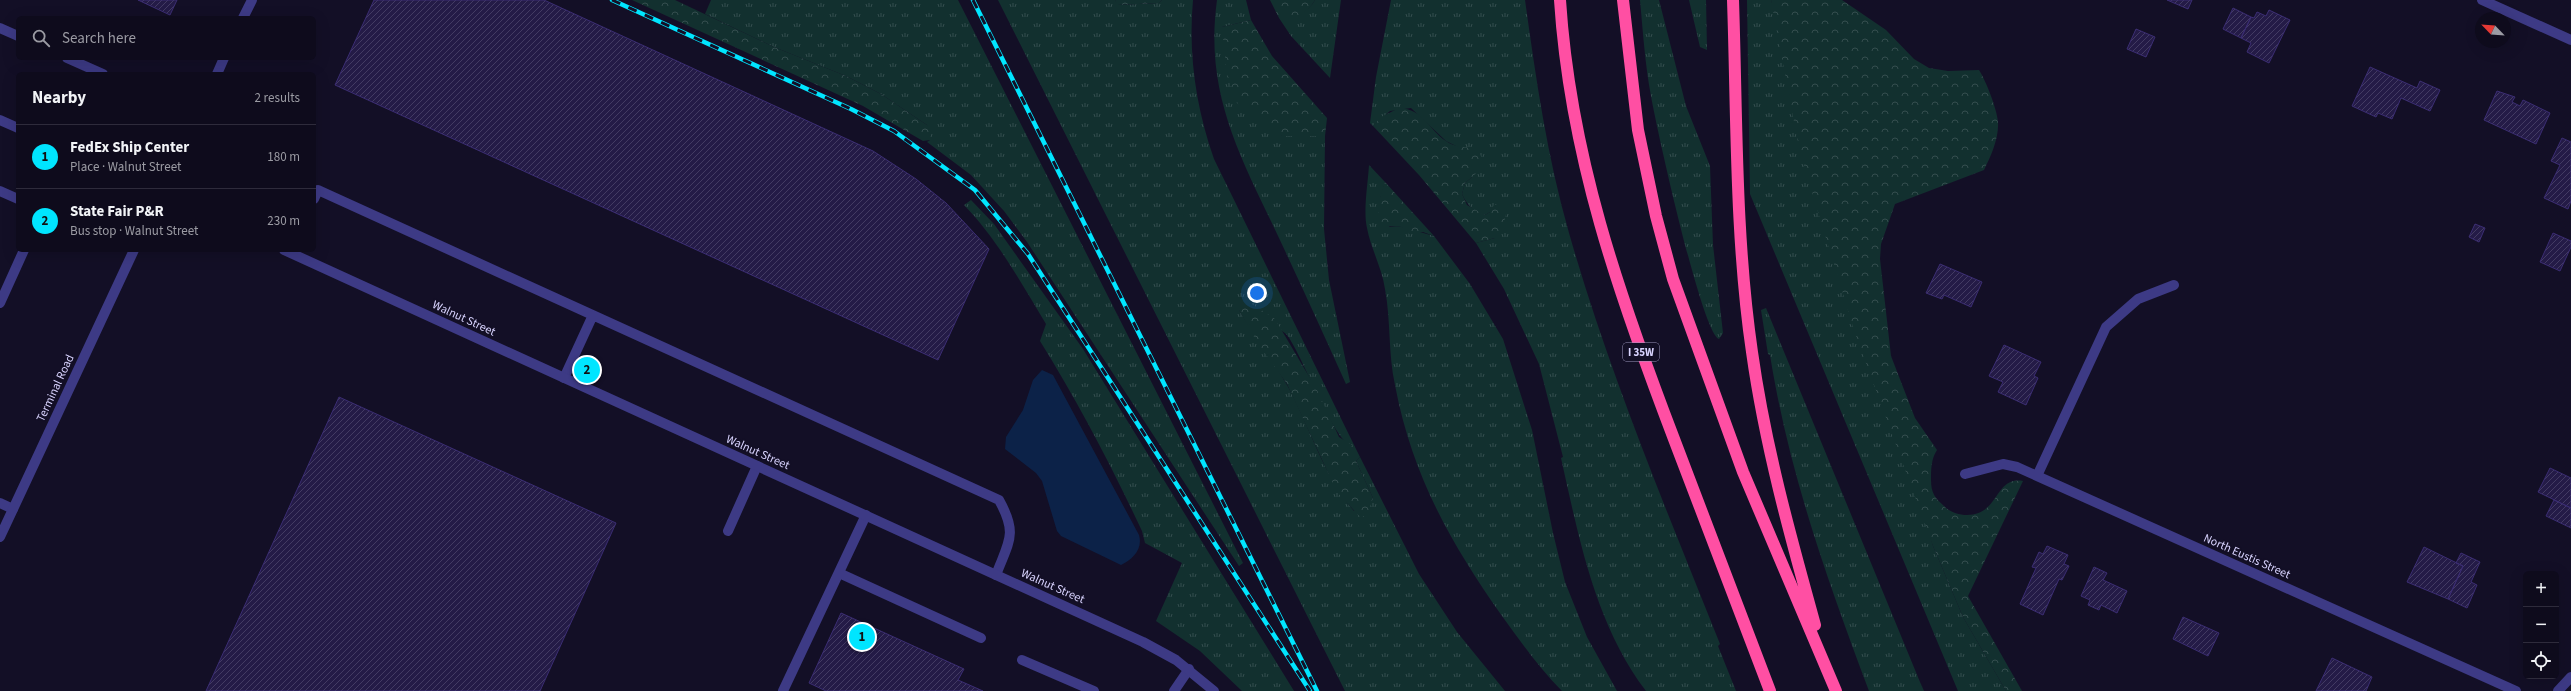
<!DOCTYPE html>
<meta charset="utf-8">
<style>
:root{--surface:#0e0b1c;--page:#171425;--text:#f1f3f6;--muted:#9b9ba3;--line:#2e2b3b;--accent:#00e5ff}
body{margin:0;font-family:"Source Sans 3",sans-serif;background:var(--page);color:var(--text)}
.controls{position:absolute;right:12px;bottom:12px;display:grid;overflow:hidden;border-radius:6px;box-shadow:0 4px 16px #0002}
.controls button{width:36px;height:36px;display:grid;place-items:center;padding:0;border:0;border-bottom:1px solid var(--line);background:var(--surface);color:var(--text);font:20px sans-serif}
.compass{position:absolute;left:2475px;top:12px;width:36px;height:36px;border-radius:50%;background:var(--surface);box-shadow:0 4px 16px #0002;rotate:295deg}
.you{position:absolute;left:1257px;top:293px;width:14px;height:14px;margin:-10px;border:3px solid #fff;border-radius:50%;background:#1a73e8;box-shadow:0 0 0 6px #1a73e833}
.badge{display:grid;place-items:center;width:26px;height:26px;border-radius:50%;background:var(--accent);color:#111;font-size:13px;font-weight:700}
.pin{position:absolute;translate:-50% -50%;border:2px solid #fff;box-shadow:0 1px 4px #0006}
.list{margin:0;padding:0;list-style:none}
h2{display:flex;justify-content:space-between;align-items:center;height:52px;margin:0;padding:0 16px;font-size:17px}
h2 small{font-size:13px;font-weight:400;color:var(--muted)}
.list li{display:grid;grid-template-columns:26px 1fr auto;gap:12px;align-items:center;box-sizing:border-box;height:64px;padding:0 16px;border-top:1px solid var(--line)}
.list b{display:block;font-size:15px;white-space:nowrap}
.list p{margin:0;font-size:13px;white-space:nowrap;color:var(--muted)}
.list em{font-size:13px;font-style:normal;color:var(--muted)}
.icon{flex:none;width:22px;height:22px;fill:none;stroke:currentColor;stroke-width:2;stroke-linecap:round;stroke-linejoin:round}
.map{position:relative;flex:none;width:2571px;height:691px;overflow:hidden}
.search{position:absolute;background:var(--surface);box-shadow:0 4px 16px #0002;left:16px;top:16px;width:300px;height:44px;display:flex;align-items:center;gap:10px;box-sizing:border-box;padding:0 14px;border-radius:6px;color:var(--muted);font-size:15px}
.panel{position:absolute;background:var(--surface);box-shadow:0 4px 16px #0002;left:16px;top:72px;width:300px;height:180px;border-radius:6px}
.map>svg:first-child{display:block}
</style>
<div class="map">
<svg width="2571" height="691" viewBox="0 0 2571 691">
<defs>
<pattern id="grass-tufts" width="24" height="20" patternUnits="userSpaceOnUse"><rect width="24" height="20" fill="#12302f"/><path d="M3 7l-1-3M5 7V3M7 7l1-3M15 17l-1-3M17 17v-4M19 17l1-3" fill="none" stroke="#344d4e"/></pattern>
<pattern id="forest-crowns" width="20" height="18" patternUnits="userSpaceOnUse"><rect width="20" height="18" fill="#12302f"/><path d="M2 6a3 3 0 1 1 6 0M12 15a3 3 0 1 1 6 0" fill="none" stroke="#344d4e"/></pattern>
<pattern id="building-hatch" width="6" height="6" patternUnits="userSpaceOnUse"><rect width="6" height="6" fill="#241b47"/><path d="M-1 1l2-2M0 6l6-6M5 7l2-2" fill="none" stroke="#433b63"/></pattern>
</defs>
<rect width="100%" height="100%" fill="#130f26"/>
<path fill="url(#grass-tufts)" d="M 711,0 L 958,0 L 1243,563 L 1239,566 L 1027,242 L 1004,211 L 971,175 L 927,142 L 930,140 L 927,125 L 881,94 L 846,76 L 774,47 L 705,14 Z
M 998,0 L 1115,0 L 1118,5 L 1159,3 L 1162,0 L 1193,0 C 1188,54 1196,108 1214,159 L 1355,447 C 1336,450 1301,350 1286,334 C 1278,327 1249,316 1239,310 C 1254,336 1272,359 1287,385 C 1310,427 1323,475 1354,511 L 1373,498 L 1356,461 L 1360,457 L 1419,574 L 1457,632 L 1505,691 L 1345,691 Z
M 1217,0 L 1246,0 L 1251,20 L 1222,27 L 1282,136 L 1325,136 L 1324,229 L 1329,280 L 1350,382 L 1346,384 C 1324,335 1302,287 1279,238 C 1241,157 1204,94 1217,0 Z
M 1315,0 L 1341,0 L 1330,78 L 1291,36 L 1279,18 C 1292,19 1309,12 1315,0 Z
M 1391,0 L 1525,0 C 1536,79 1547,156 1569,233 C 1609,373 1666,509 1720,644 L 1718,646 L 1736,691 L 1646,691 C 1595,624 1579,538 1561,458 L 1563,457 L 1539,364 L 1504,289 L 1476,243 L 1495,238 L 1490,212 L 1485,215 C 1473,211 1467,205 1462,194 L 1465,183 L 1472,177 L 1458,147 L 1446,141 L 1411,108 L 1390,111 L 1373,126 L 1370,123 L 1376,77 Z
M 1640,0 L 1659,0 L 1686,106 L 1710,166 L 1713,245 L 1723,333 L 1719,339 C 1702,334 1656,125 1651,96 C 1645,64 1643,32 1640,0 Z
M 1689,0 L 1706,0 L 1707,50 L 1700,47 Z
M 1747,0 L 1771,0 L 1933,546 L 1963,617 L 2006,691 L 1958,691 L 1750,194 Z
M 1369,165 L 1385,182 L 1380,199 L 1380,219 L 1390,227 L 1402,227 L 1434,236 L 1470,284 L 1503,339 L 1532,430 L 1553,533 L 1565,582 L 1587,637 L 1617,691 L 1562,691 C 1539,668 1521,642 1502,616 C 1450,542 1412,475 1395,385 C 1388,353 1391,321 1385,289 C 1382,268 1371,249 1367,228 C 1363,211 1368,183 1369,165 Z
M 971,200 L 994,224 L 1083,349 L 1294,691 L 1242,691 L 1200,651 L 1156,621 L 1182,563 L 1145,543 L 1142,531 C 1111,465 1078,402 1040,341 L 1046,324 C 1021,283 998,240 964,205 Z
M 1766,308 L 1920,682 L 1924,691 L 1869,691 C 1827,579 1789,473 1770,355 L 1768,354 L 1761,310 Z"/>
<path fill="url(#forest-crowns)" d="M 632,0 L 675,0 L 774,47 L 846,76 L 881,94 L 927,125 L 931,131 L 930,140 L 923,141 L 863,106 Z
M 1115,0 L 1162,0 L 1159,3 L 1117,5 Z
M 1270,0 L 1315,0 C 1308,13 1294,20 1279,18 Z
M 1771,0 L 1842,0 L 1886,30 L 1914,59 L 1929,68 L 1948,71 L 1979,70 C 1986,81 1997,109 1998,122 C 1999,138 1991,156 1984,170 L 1895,204 L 1881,244 L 1880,259 L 1891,356 L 1915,418 L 1937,450 C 1931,459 1931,470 1931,480 C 1931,493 1935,498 1944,506 C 1950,512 1958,515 1967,515 C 2000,515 1994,476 2023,481 L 1968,596 L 2022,691 L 2006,691 L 1963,617 L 1933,546 L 1855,333 L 1800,153 Z
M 1251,20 L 1272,56 L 1327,118 L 1325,136 L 1282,136 L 1237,103 L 1227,76 L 1222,27 Z
M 1399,108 C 1424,109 1428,129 1446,141 C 1454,147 1463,147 1473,148 L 1481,156 L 1479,171 L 1465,183 L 1462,194 L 1467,205 L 1485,215 L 1490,212 L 1494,205 L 1501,204 L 1507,209 L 1502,233 L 1495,238 L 1476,243 L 1419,175 L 1373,126 L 1381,117 Z
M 1385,182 L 1434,236 L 1423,232 L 1409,234 L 1402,227 C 1396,226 1389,228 1384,224 C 1373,217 1381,192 1385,182 Z
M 1247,301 L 1275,319 L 1317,390 L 1339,437 L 1355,447 L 1360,457 L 1356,461 L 1373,498 L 1368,513 L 1361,518 L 1337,492 L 1287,384 L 1257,342 L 1239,310 Z"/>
<path fill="#0c2248" d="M 1042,370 L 1053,375 L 1139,535 C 1143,549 1133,559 1121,565 L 1061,536 L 1057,531 L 1042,481 L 1036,473 L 1005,449 L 1006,437 L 1023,410 L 1033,380 Z"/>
<path fill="url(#building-hatch)" stroke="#3b2d73" d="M 138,0 L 177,0 L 170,15 Z
M 374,0 L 544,0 L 873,151 L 916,179 L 946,203 L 989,249 L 938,360 L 335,85 Z
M 2167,0 L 2192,0 L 2188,9 Z
M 2233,8 L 2251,17 L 2241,38 L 2223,29 Z
M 2269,10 L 2290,20 L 2269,63 L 2247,52 L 2251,43 L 2241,38 L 2251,17 L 2254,18 L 2257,12 L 2266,16 Z
M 2136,29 L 2155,37 L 2146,57 L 2127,49 Z
M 2370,67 L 2417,88 L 2420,81 L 2440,90 L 2430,111 L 2401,98 L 2392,119 L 2378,113 L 2376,117 L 2352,106 Z
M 2497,91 L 2515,97 L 2512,102 L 2520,106 L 2523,100 L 2550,113 L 2536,144 L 2484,120 Z
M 2562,138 L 2571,142 L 2571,201 L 2568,209 L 2544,198 L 2560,165 L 2551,161 Z
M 2475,224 L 2485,228 L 2479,242 L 2469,237 Z
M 2553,233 L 2571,241 L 2571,247 L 2560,271 L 2540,262 Z
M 1940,264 L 1982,282 L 1971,307 L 1944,295 L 1942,299 L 1926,293 Z
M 2004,345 L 2041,362 L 2034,376 L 2038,378 L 2026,405 L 1998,392 L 2003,382 L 1989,376 Z
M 339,397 L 616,523 L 540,691 L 206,691 Z
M 2550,468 L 2571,478 L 2571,508 L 2538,492 Z
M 2554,500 L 2571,508 L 2571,528 L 2546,516 Z
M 2047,546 L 2068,555 L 2064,564 L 2069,566 L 2062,580 L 2059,579 L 2043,615 L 2020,604 L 2036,568 L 2032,567 L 2039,552 L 2043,554 Z
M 2424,547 L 2463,566 L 2448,599 L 2407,582 Z
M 2461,553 L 2480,562 L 2471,582 L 2477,585 L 2467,608 L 2448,599 L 2463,566 L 2456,563 Z
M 2094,567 L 2107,573 L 2103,580 L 2127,591 L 2117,613 L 2101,605 L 2099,610 L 2088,605 L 2090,600 L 2081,596 Z
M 841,613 L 964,669 L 958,680 L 983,691 L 826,691 L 809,683 Z
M 2183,617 L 2219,633 L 2208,656 L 2173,639 Z
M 2332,658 L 2372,677 L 2366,691 L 2316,691 Z"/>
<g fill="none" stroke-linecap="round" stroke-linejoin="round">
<path stroke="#3d3a85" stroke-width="10" d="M 0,28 L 18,36
M 67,58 L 103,74
M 0,191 L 18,199
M 314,199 L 318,190 L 999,500 C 1018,534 1009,541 996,575
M 0,303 L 24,250
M 564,378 L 593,315
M 0,503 L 13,509
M 728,531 L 757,466
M 839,573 L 981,638
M 1022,660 L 1094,691
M 783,691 L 866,515
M 1174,691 L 1189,669"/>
<path stroke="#3d3a85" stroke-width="10" d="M 2482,0 L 2571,40
M 1965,474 L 2003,464 L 2017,467 L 2516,691
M 2037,476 L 2106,327 L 2138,299 L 2174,285
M 0,537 L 134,250
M 2558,691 L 2571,677"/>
<path stroke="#3d3a85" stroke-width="10" d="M 243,18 L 252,0
M 217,74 L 224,58
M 0,120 L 18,128
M 284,250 L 1143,642 L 1176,660 L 1214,691"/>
<path stroke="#ff4fa3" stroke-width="12" d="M 1560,0 C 1570,155 1619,295 1674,439 C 1706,523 1738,607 1770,691
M 1623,0 L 1638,130 L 1656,216 L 1673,279 L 1743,472 L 1836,691
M 1733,0 C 1737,117 1735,236 1752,352 C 1765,445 1790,535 1815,625"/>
<g stroke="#00e5ff" stroke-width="4.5">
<path id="rail" d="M 612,0 L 851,109 L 894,131 L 975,190 L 1028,254 L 1310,691
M 973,0 L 1317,691"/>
</g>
<use href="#rail" stroke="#130f26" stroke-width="3" stroke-dasharray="9" stroke-linecap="butt"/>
</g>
<g text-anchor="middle" stroke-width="3.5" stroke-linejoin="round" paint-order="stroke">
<rect fill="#130f26" stroke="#9e99be" stroke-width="1" x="1623" y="343" width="36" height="18" rx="3"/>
<g font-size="11" font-weight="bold" fill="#d9d4ff">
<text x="1641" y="356">I 35W</text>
</g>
<g font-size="12" fill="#d9d4ff" stroke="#130f26">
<text transform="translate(464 318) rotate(25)" y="4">Walnut Street</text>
<text transform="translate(55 388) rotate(-65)" y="4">Terminal Road</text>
<text transform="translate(758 452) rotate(24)" y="4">Walnut Street</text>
<text transform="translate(2247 556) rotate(24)" y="4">North Eustis Street</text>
<text transform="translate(1053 586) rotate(24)" y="4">Walnut Street</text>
</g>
</g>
</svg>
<div class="controls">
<button>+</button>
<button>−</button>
<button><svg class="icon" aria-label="locate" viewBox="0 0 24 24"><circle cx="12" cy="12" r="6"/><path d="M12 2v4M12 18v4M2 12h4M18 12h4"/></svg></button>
</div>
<svg class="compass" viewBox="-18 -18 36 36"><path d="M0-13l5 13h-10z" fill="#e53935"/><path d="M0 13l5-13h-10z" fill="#9b9ba3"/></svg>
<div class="you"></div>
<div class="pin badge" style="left:862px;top:637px">1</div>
<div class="pin badge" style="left:587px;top:370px">2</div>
<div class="search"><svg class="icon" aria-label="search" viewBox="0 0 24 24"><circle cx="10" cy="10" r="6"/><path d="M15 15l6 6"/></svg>Search here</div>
<section class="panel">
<h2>Nearby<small>2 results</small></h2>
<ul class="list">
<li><span class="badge">1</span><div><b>FedEx Ship Center</b><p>Place · Walnut Street</p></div><em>180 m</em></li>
<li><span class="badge">2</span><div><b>State Fair P&amp;R</b><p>Bus stop · Walnut Street</p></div><em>230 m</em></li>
</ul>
</section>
</div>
